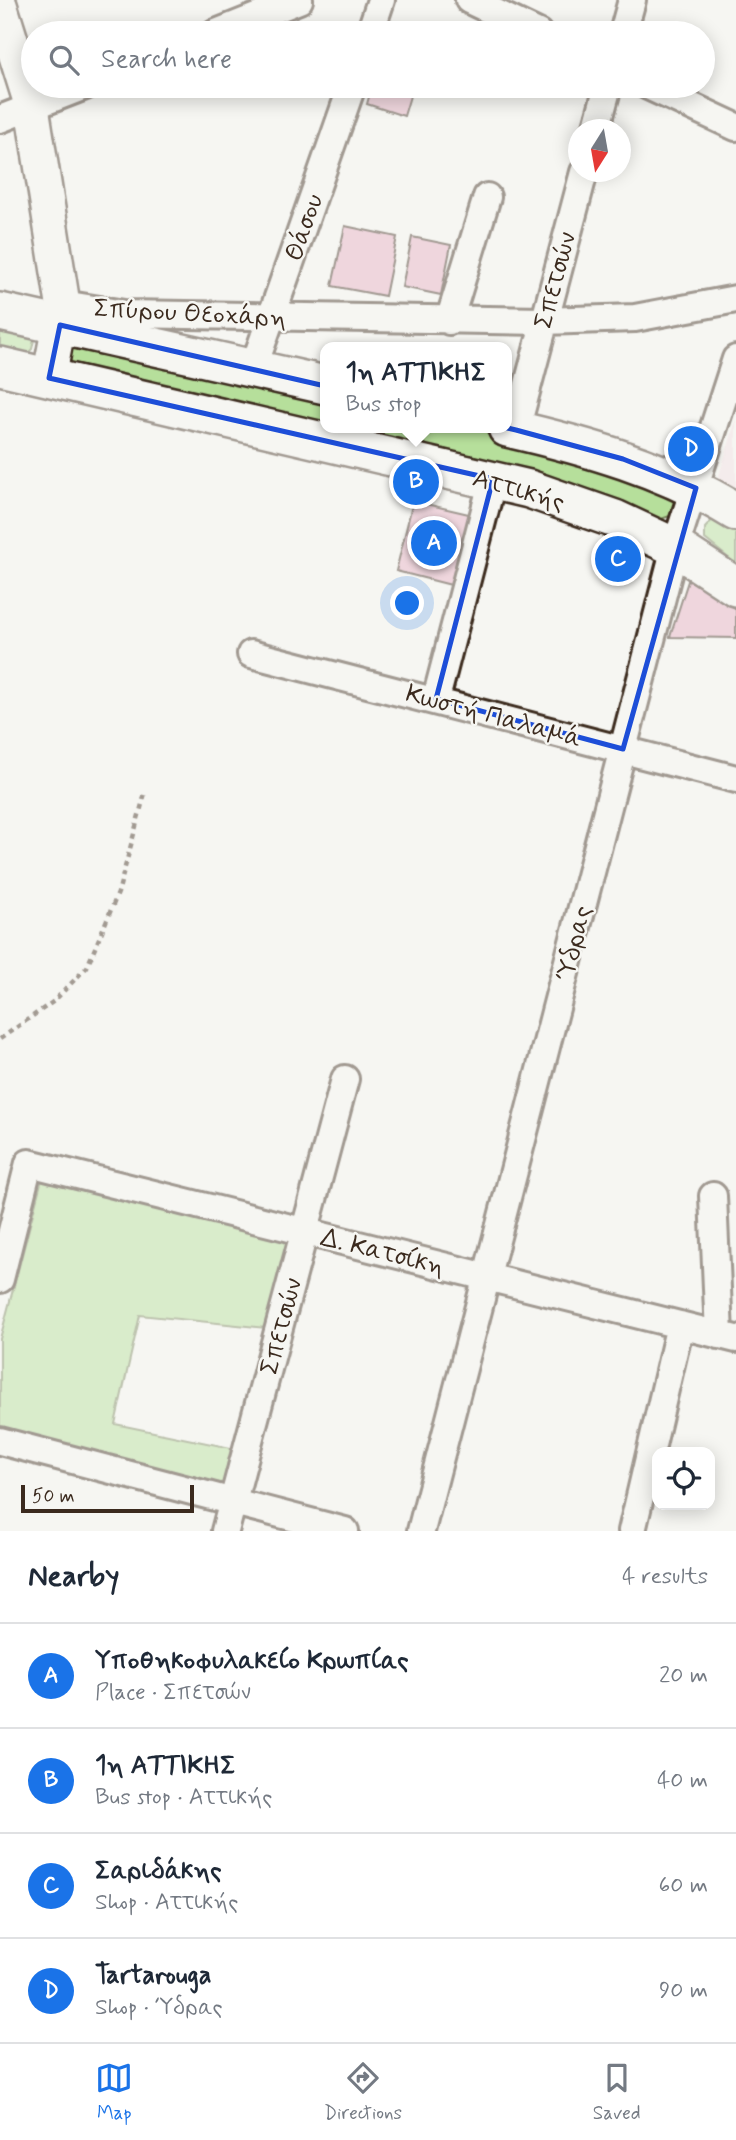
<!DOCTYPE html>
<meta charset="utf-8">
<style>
:root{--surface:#fff;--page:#f2f2f3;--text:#1f2937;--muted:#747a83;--line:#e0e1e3;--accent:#1a73e8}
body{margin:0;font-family:Mynerve,sans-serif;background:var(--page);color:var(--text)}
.controls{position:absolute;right:21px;bottom:21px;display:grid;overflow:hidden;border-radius:14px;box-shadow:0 4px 18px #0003}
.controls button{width:63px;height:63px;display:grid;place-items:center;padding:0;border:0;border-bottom:2px solid var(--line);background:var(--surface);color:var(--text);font:35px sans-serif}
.compass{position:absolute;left:568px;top:119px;width:63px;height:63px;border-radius:50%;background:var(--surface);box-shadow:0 4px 18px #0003;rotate:191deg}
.scale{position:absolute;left:21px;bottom:18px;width:173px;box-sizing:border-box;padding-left:7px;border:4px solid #3b2a1e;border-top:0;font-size:19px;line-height:24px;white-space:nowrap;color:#3b2a1e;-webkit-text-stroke:5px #f6f6f2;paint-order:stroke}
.you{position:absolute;left:408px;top:604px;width:24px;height:24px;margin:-18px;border:5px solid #fff;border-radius:50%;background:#1a73e8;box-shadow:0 0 0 10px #1a73e833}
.badge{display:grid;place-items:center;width:46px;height:46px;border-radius:50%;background:var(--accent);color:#fff;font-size:23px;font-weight:700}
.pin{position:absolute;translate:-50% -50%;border:4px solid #fff;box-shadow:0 2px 7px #0006}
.popup{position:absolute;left:320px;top:342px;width:192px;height:91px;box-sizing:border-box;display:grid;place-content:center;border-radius:14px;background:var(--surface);filter:drop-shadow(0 2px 5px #0005);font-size:23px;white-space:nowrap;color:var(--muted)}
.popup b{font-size:26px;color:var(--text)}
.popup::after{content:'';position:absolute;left:50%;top:100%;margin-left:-14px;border:14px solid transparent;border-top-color:var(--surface)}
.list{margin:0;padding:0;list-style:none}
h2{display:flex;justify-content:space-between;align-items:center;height:91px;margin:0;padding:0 28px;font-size:30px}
h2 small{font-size:23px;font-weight:400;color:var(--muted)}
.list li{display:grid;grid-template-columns:46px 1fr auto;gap:21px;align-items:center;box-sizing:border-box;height:105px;padding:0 28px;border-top:2px solid var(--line)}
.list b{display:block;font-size:26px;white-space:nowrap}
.list p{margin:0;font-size:23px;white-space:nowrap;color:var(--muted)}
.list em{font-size:23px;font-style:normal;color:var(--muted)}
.icon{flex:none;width:38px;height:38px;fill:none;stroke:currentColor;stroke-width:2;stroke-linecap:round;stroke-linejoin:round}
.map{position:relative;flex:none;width:736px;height:1531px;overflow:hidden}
.search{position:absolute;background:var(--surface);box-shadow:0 4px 18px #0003;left:21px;right:21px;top:21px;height:77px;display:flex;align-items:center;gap:18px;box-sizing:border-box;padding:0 24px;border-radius:38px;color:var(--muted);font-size:26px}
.sheet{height:511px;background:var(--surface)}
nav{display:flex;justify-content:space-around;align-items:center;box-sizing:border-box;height:98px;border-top:2px solid var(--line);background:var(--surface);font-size:19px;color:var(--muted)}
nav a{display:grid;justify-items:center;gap:4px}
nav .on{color:var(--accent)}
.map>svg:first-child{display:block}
</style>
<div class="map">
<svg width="736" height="1531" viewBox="0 0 736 1531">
<rect width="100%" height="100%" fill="#f6f6f2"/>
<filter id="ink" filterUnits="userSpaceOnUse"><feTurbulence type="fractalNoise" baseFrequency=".0143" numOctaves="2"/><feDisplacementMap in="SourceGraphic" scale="14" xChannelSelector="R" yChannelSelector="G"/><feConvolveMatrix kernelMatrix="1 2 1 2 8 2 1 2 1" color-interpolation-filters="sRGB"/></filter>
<g filter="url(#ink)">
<path fill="#f2e1e4" d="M 736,420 L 736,494 L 717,482 Z"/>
<path fill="#b6df9b" stroke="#78845c" stroke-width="2" d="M 0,319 L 35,335 L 32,349 L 25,356 L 0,352 Z
M 72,346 L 325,393 L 325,428 L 479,428 L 515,436 L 678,489 L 670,516 L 658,520 L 70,364 Z
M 714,518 L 736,520 L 736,564 L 705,539 L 705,528 Z
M 42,1179 L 288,1241 L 266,1328 L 140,1315 L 115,1424 L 231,1448 L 223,1484 L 0,1428 L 0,1339 Z"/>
<path fill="#e7afc4" stroke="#3b2a1e" stroke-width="2" d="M 372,86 L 413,86 L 404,116 L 367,104 Z
M 345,226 L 397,237 L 385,296 L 332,286 Z
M 412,237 L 451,245 L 441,295 L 402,287 Z
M 413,501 L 473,515 L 455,586 L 396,571 Z
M 688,581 L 705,585 L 736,609 L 736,638 L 670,637 Z"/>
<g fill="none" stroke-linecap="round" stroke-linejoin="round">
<g stroke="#3b2a1e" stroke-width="32">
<path id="minor" d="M 469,0 L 538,33
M 216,33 L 299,0
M 370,33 L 381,0
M 623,33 L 632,0
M 648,86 L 736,127
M 0,119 L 85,86
M 596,130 L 608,86
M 63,304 L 124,314 L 543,321 L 635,318 L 736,299
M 449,321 L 487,197
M 253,369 L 352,86
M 516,430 L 584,172
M 251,654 L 736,779
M 436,699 L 493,479
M 713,1196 L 719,1335
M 0,1279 L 29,1163 L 736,1339
M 0,1441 L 345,1531
M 225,1531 L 345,1079
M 421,1531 L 675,547 L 736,359
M 632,1531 L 680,1325"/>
</g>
<g stroke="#3b2a1e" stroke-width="38">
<path id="tertiary" d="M 0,5 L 32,107 L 63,304 L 49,378"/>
</g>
<g stroke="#3b2a1e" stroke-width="42">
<path id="secondary" d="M 0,312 L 325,385
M 0,366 L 529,489 L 615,519 L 675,547 L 736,587
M 507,428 C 586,446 667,469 736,512"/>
</g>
<path stroke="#3b2a1e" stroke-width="4.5" stroke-dasharray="5 5" stroke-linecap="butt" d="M 0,1039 L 54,1001 L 87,967 L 118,893 L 145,793"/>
<use href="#minor" stroke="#f6f6f2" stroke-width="26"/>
<use href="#tertiary" stroke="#f6f6f2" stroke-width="33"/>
<use href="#secondary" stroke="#f6f6f2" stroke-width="37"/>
</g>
</g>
<path d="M0 0H736V1531H0ZM 60,325 L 516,430 L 623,459 L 696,488 L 623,749 L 436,699 L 493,479 L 49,378 Z" fill="#f6f6f2" fill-opacity=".55" fill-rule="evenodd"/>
<path fill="none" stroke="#1d4ed8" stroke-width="5" stroke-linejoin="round" d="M 60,325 L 516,430 L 623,459 L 696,488 L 623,749 L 436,699 L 493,479 L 49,378 Z"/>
<g text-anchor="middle" stroke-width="5" stroke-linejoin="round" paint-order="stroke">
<g font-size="26" fill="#3b2a1e" stroke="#f6f6f2">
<text transform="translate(303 227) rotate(-71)" y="9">Θάσου</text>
<text transform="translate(554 280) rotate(-75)" y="9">Σπετσών</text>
<text transform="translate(190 312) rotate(3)" y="9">Σπύρου Θεοχάρη</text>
<text transform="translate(519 489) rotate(16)" y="9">Αττικής</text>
<text transform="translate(494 715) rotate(15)" y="9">Κωστή Παλαμά</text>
<text transform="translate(573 943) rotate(-76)" y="9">Ύδρας</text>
<text transform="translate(383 1251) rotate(14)" y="9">Δ. Κατσίκη</text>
<text transform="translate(280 1326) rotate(-75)" y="9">Σπετσών</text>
</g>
</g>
</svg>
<div class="controls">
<button><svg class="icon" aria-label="locate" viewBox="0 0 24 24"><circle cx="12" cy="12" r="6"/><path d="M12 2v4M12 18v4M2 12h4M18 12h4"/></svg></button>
</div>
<svg class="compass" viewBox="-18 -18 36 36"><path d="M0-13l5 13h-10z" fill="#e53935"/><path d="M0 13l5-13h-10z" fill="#747a83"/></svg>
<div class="scale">50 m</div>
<div class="you"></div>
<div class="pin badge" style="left:434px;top:543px">A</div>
<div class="pin badge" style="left:416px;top:482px">B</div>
<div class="popup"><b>1η ΑΤΤΙΚΗΣ</b>Bus stop</div>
<div class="pin badge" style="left:618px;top:559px">C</div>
<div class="pin badge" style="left:691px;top:449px">D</div>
<div class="search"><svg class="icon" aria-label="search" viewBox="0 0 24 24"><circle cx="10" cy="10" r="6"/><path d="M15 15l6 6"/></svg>Search here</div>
</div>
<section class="sheet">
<h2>Nearby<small>4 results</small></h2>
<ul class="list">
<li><span class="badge">A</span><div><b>Υποθηκοφυλακείο Κρωπίας</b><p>Place · Σπετσών</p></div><em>20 m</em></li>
<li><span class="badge">B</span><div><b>1η ΑΤΤΙΚΗΣ</b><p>Bus stop · Αττικής</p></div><em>40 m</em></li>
<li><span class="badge">C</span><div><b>Σαριδάκης</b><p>Shop · Αττικής</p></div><em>60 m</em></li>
<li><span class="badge">D</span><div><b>Tartarouga</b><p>Shop · Ύδρας</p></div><em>90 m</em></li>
</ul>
</section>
<nav>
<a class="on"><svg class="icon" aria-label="map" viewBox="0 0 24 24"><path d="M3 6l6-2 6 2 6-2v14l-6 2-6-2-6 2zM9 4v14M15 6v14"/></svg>Map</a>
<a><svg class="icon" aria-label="directions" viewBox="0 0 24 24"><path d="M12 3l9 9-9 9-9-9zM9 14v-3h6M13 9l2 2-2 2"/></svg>Directions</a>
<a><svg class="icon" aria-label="saved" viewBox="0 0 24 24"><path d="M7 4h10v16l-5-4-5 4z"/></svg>Saved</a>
</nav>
